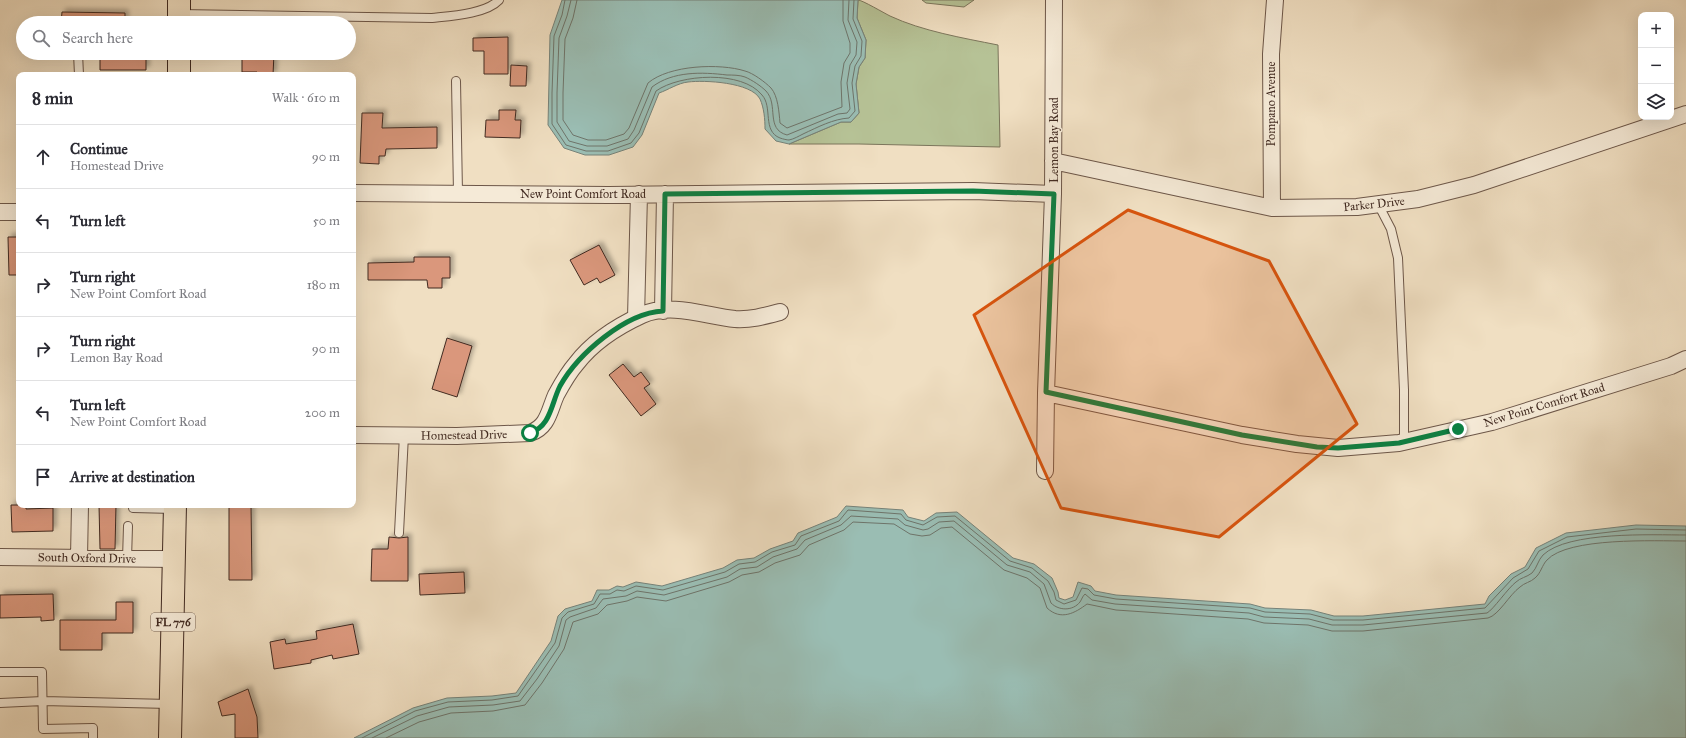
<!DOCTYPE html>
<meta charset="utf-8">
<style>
:root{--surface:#fff;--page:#f7f7f7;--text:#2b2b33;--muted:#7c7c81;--line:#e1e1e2}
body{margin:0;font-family:"IM FELL Great Primer",serif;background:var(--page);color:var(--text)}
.controls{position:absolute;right:12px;top:12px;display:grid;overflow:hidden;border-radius:8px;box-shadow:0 4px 16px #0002}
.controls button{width:36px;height:36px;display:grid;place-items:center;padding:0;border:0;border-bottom:1px solid var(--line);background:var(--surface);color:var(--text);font:20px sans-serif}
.stop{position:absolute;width:12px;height:12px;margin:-9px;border:3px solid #0b8043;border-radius:50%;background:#fff}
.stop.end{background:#0b8043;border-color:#fff;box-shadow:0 1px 4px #0008}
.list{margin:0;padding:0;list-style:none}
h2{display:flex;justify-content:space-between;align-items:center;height:52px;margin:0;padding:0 16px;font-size:17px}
h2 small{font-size:13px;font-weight:400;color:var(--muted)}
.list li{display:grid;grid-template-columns:26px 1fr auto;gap:12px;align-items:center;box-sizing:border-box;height:64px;padding:0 16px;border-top:1px solid var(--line)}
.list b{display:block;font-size:15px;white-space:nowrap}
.list p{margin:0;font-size:13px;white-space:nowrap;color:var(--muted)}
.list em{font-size:13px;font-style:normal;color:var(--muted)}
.icon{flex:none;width:22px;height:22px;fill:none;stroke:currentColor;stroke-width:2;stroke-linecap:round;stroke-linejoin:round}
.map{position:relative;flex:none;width:1686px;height:738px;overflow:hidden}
.search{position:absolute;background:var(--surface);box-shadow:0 4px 16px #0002;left:16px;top:16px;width:340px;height:44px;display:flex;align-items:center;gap:10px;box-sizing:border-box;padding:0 14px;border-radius:22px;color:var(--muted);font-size:15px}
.panel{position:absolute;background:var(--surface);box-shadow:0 4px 16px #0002;left:16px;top:72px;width:340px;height:436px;border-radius:8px}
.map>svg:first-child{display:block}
</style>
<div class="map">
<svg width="1686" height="738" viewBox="0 0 1686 738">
<defs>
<filter id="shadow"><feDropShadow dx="3.5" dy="-3.5" stdDeviation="2" flood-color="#0004"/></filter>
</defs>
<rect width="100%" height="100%" fill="#f0dfc2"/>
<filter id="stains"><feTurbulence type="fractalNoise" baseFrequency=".005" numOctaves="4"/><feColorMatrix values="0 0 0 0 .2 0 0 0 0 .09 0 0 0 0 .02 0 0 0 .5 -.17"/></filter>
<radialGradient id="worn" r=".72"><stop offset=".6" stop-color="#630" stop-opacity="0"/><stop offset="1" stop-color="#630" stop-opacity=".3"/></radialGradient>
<path fill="#b6c296" stroke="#7c765c" d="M 858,0 C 862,0 884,13 890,16 C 922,31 963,38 998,45 L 1000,147 L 859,144 L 789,144 L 841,122 L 851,122 L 859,113 L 856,84 L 859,67 L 865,58 L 866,40 L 857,18 Z
M 922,0 L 974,0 L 964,7 L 926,3 Z"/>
<path fill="#9abdb3" stroke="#768279" d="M 562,0 L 858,0 L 857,18 L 866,40 L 865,58 L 859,67 L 856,84 L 859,113 L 851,122 L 841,122 L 789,144 L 776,141 L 765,129 C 765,119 764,108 760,99 C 751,82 704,80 688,82 C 678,83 668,90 659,93 L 642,135 L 633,147 L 609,155 L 585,155 L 564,148 L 548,125 L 550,35 Z
M 846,506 L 903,510 L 908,517 L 924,521 L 936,513 L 957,512 L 1013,558 L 1034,564 L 1052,578 L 1058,592 L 1059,598 L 1065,600 L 1073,597 L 1078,582 L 1091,586 L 1095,591 L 1116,595 L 1250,604 L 1265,608 L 1311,610 L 1334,616 L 1363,616 L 1485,604 L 1489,596 L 1511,574 L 1525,567 L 1536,548 L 1566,533 L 1636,525 L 1686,526 L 1686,738 L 354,738 L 413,708 L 447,698 L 492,696 L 516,693 L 551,641 L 558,616 L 565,609 L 592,601 L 597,590 L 609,590 L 617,586 L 623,587 L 636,582 L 662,586 L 723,568 L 737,560 L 754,558 L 770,549 L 793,541 L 798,533 L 837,517 Z"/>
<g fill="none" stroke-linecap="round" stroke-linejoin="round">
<path stroke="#6e746a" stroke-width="1" d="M 565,0 L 562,15 L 554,36 L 552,93 L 552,124 L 566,145 L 586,151 L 608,151 L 631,143 L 639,133 L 656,91 C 680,74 742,70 762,95 C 773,107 762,131 780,138 C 783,139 787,140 789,140 C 794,139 799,136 803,134 C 818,127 833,119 849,118 L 855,111 L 852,83 L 855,66 L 861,56 L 862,41 L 853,19 L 854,0
M 571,0 L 567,16 L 559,38 L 557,93 L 557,122 L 569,141 L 587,146 L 607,146 L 628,139 L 634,130 L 652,87 C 673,71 702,72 727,75 C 732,75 740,75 745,77 C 752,80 761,86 766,91 C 779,105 765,129 787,135 L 838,114 L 847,113 L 850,109 L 847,83 L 850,65 L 856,55 L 857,42 L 848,20 L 849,0
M 577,0 L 573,18 L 565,39 L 563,93 L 563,120 L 573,135 L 588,140 L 606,140 L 624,134 L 629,128 L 648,83 C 669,65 720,63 745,71 C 753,73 765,82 771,88 C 778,96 779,112 780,123 L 787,128 L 842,107 L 841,82 L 844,63 L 850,53 L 850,43 L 843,21 L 843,0
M 362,738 L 415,711 L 448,702 L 492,700 L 518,696 L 555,643 L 562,618 L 568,612 L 594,604 L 600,594 L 610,594 L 617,590 L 624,591 L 636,586 L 663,590 L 725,572 L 739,564 L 755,562 L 772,552 L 795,545 L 801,536 L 839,521 L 848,510 L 901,514 L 906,520 L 923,525 L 937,517 L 955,516 L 1010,561 L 1032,568 L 1048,581 L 1054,592 L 1056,600 L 1064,604 L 1076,600 L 1082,588 L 1088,589 L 1094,595 L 1116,599 L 1250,608 L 1265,612 L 1310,614 L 1333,620 L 1363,620 L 1485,608 L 1513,578 L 1528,569 L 1539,551 L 1567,537 L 1636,529 L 1686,530
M 372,738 L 417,716 L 449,707 L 493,705 L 520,701 L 537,679 L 559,646 L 566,620 L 570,617 L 596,608 L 603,599 L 626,596 L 637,591 L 664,595 L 727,577 L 740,569 L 757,567 L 773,557 L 797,549 L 805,540 L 841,525 L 851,516 L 898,519 L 905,525 L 923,530 L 928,529 L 939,522 L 954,521 L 1007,565 L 1030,572 L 1044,584 L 1051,603 C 1059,611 1073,611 1080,602 C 1082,599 1082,597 1085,594 L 1092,600 L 1115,604 L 1249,613 L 1264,617 L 1309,619 L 1332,625 L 1363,625 L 1487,613 C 1493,610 1508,588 1516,582 C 1520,578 1527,577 1532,573 C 1537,568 1538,560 1543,555 C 1568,531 1652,535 1686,535
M 386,738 L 419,722 L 451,713 L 493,711 L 525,705 L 542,683 L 564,649 L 573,622 L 598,614 L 607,605 L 627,601 L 637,597 L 666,601 L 729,582 L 742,575 L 759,572 L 775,563 L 800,555 L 809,545 L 844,530 L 853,522 L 894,524 L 910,534 L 922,536 L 930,535 L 941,528 L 952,527 L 1004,570 L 1027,578 L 1040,588 L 1047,608 C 1061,621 1075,613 1087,604 L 1116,610 L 1248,619 L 1264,623 L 1308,625 L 1332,631 L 1363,631 L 1488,618 C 1499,615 1509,595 1520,587 C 1524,583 1531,582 1535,578 C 1541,573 1542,565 1547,560 C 1568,537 1655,541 1686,541"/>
</g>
<path fill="#da977c" stroke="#412a21" filter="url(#shadow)" d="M 62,12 L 125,13 L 125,23 L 61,23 Z
M 508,37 L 508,74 L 484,74 L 484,51 L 473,51 L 473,38 Z
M 242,53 L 274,53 L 273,75 L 257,75 L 257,72 L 242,72 Z
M 100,54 L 146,55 L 146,70 L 100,70 Z
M 511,65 L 527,66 L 526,86 L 510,86 Z
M 499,110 L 516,110 L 515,120 L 521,120 L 520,138 L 485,137 L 486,120 L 499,120 Z
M 362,113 L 383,113 L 382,128 L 437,127 L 437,148 L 386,149 L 385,156 L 379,156 L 379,164 L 360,163 Z
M 8,237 L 19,237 L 19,275 L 9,275 Z
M 599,245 L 615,275 L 600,283 L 597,278 L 584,285 L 570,260 Z
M 414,257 L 450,257 L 450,278 L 442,278 L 442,288 L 428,288 L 427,280 L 368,280 L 368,263 L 414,262 Z
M 447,338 L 472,346 L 457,397 L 432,389 Z
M 623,364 L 634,377 L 641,372 L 650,384 L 644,388 L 656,404 L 641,416 L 609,375 Z
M 11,505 L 26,505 L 26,509 L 53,508 L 53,531 L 12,532 Z
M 99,505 L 116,505 L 115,549 L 100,549 Z
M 229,505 L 251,505 L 252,580 L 229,580 Z
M 389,537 L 399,538 L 408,537 L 408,581 L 371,581 L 372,549 L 388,549 Z
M 464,572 L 465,593 L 420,595 L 419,574 Z
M 53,594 L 54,620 L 41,621 L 41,617 L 0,618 L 0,595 Z
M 116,602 L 133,602 L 133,633 L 102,633 L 102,650 L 60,650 L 60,620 L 116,620 Z
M 353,624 L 359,654 L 333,659 L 332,655 L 311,660 L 311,663 L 274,669 L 270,642 L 285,639 L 286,644 L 317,639 L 316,631 Z
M 248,689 L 257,717 L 258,738 L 235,738 L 235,714 L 222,716 L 218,702 Z"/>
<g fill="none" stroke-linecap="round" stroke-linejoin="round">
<g stroke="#6d5749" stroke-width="10">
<path id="service" d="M 180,14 L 432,18 C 450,16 486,14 499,0
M 78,53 L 79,75
M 456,81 L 458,193
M 1378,204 L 1391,229 L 1398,258 L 1404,390 L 1404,442
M 133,505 L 133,508 L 174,509
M 399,533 L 404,435
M 127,559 L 128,526
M 0,672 L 42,672 L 43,729 L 93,728 L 93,738
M 0,703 L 43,701 L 169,704"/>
</g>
<g stroke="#6d5749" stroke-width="18">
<path id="minor" d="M 1053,161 L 1272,208 L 1357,207 L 1418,199 L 1474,185 L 1686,114
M 353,193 L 609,195 L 973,191 L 1053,194
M 1272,208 L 1271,54 L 1275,0
M 0,212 L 19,212
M 663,311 L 665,194
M 636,318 L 639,194
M 1046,393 L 1242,435 L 1297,444 L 1338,448 L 1399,443 L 1492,422 L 1671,366 L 1686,359
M 353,435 L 457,436 L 530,433 C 548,427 549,411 556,395 C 562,384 568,373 576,364 C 592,343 618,326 642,315 C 671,302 706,316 735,319 C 751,320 765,316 780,312
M 1045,471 L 1046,393 L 1053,194 L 1054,0
M 0,557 L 174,559
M 79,558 L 80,505"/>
</g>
<g stroke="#412a21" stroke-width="24">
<path id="primary" d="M 179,23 L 179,0
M 179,75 L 179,53
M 170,738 L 175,505"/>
</g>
<use href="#service" stroke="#f5ead7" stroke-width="8"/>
<use href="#minor" stroke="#f5ead7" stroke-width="16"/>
<use href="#primary" stroke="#f0dfc2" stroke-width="22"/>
</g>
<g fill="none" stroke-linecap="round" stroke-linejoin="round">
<path stroke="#0b8043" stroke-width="5" d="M 530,433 C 551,426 551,404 560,386 C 578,354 625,313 663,311 L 665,194 L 973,191 L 1054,194 L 1046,392 L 1242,435 L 1317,447 L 1338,448 L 1399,443 L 1458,429"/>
</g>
<path fill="#d7540e" fill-opacity="0.2" stroke="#d7540e" stroke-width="3" stroke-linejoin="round" d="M 1128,210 L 1269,261 L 1357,424 L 1219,537 L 1061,508 L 974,315 Z"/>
<g text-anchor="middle" stroke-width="3" stroke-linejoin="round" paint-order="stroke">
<rect fill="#f5ead7" stroke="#776458" stroke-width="1" x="151" y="613" width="44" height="18" rx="3"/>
<g font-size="11" font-weight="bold" fill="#412a21">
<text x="173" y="626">FL 776</text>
</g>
<g font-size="12" fill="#412a21" stroke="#f5ead7">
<text transform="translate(1271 104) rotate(-90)" y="4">Pompano Avenue</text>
<text transform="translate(1054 140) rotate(-90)" y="4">Lemon Bay Road</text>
<text x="583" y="198">New Point Comfort Road</text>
<text transform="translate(1374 204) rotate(-6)" y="4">Parker Drive</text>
<text transform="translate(1544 405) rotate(-17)" y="4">New Point Comfort Road</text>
<text transform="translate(464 435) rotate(-1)" y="4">Homestead Drive</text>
<text transform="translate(87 558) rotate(1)" y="4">South Oxford Drive</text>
</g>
</g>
<rect width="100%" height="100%" filter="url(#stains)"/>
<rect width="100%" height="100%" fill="url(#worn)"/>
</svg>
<div class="controls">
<button>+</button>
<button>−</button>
<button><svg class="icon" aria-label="layers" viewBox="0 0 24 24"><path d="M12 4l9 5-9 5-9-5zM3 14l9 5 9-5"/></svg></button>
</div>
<div class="stop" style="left:530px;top:433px"></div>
<div class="stop end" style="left:1458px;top:429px"></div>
<div class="search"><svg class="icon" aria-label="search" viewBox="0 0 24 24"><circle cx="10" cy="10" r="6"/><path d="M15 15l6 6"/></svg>Search here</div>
<section class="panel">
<h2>8 min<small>Walk · 610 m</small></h2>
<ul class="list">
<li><svg class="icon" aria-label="ahead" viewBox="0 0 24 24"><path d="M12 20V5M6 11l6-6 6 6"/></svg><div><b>Continue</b><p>Homestead Drive</p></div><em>90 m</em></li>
<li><svg class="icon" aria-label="left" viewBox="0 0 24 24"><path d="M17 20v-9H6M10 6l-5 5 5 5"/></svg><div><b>Turn left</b></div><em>50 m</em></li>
<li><svg class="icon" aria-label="right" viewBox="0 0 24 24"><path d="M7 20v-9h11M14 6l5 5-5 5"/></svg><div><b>Turn right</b><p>New Point Comfort Road</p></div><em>180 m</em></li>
<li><svg class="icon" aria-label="right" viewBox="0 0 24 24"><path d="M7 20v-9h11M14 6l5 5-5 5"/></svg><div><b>Turn right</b><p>Lemon Bay Road</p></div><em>90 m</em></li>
<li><svg class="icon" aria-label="left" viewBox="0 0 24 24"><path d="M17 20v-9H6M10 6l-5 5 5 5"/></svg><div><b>Turn left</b><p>New Point Comfort Road</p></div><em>200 m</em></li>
<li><svg class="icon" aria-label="arrive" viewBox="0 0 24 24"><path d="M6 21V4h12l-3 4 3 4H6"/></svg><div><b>Arrive at destination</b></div></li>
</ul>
</section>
</div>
